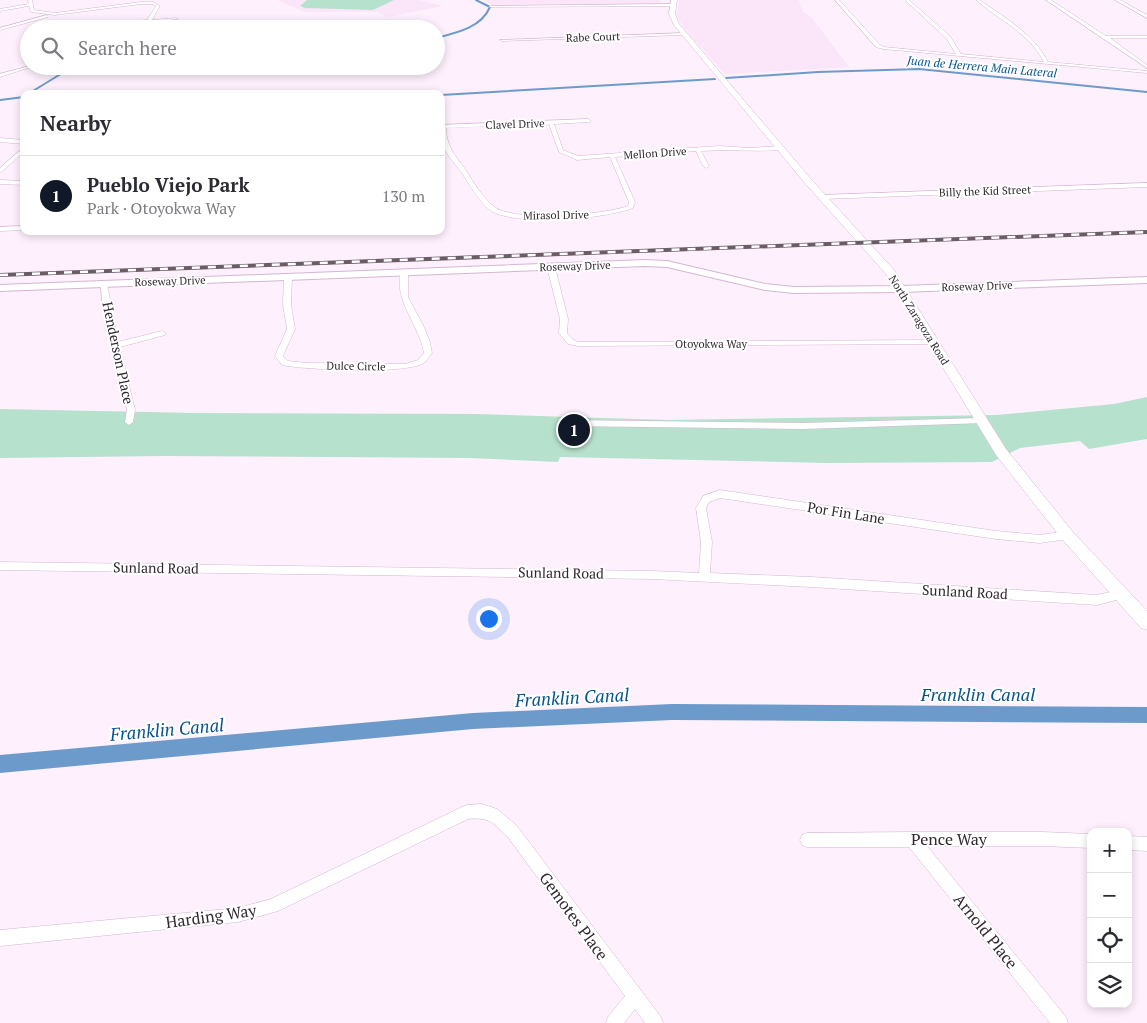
<!DOCTYPE html>
<meta charset="utf-8">
<style>
:root{--surface:#fff;--page:#f7f7f7;--text:#2b2b33;--muted:#7c7c81;--line:#e1e1e2;--accent:#111827}
body{margin:0;font-family:"PT Serif",serif;background:var(--page);color:var(--text)}
.controls{position:absolute;right:15px;bottom:15px;display:grid;overflow:hidden;border-radius:10px;box-shadow:0 2px 8px #0003}
.controls button{width:45px;height:45px;display:grid;place-items:center;padding:0;border:0;border-bottom:1px solid var(--line);background:var(--surface);color:var(--text);font:25px sans-serif}
.you{position:absolute;left:488px;top:618px;width:18px;height:18px;margin:-12px;border:4px solid #fff;border-radius:50%;background:#1a73e8;box-shadow:0 0 0 8px #1a73e833}
.badge{display:grid;place-items:center;width:32px;height:32px;border-radius:50%;background:var(--accent);color:#fff;font-size:16px;font-weight:700}
.pin{position:absolute;translate:-50% -50%;border:2px solid #fff;box-shadow:0 1px 5px #0006}
.list{margin:0;padding:0;list-style:none}
h2{display:flex;justify-content:space-between;align-items:center;height:65px;margin:0;padding:0 20px;font-size:21px}
h2 small{font-size:16px;font-weight:400;color:var(--muted)}
.list li{display:grid;grid-template-columns:32px 1fr auto;gap:15px;align-items:center;box-sizing:border-box;height:80px;padding:0 20px;border-top:1px solid var(--line)}
.list b{display:block;font-size:19px;white-space:nowrap}
.list p{margin:0;font-size:16px;white-space:nowrap;color:var(--muted)}
.list em{font-size:16px;font-style:normal;color:var(--muted)}
.icon{flex:none;width:28px;height:28px;fill:none;stroke:currentColor;stroke-width:2;stroke-linecap:round;stroke-linejoin:round}
.map{position:relative;flex:none;width:1147px;height:1023px;overflow:hidden}
.search{position:absolute;background:var(--surface);box-shadow:0 2px 8px #0003;left:20px;top:20px;width:425px;height:55px;display:flex;align-items:center;gap:12px;box-sizing:border-box;padding:0 18px;border-radius:28px;color:var(--muted);font-size:19px}
.panel{position:absolute;background:var(--surface);box-shadow:0 2px 8px #0003;left:20px;top:90px;width:425px;height:145px;border-radius:10px}
.map>svg:first-child{display:block}
</style>
<div class="map">
<svg width="1147" height="1023" viewBox="0 0 1147 1023">
<rect width="100%" height="100%" fill="#fef1fd"/>
<path fill="#fbe5f9" d="M 277,0 L 419,0 L 443,6 L 388,17 L 377,12 L 305,12 Z
M 484,0 L 662,0 L 658,4 L 654,4 L 496,7 Z
M 679,0 L 799,0 L 802,11 L 812,18 L 849,67 L 725,74 L 685,30 L 677,16 Z"/>
<path fill="#b6e1cc" d="M 307,0 L 394,0 L 373,10 L 305,8 L 300,6 Z
M 1147,397 L 1147,439 L 1089,449 L 1080,441 L 1020,448 L 992,462 L 827,463 L 560,457 L 558,462 L 470,458 L 163,456 L 0,458 L 0,409 L 195,413 L 477,414 L 667,420 L 996,415 L 1114,404 Z"/>
<g fill="none" stroke-linecap="round" stroke-linejoin="round">
<path stroke="#6c9bcb" stroke-width="2" d="M 436,38 C 456,33 481,28 490,7 L 476,0
M 726,78 L 818,72 L 919,69 L 1147,92
M 28,94 L 64,72 L 80,66
M 62,94 L 148,94
M 441,95 L 715,79
M 0,100 L 24,97"/>
<path fill="#6c9bcb" fill-rule="evenodd" d="M 672,704 L 1147,707 L 1147,723 L 672,720 L 473,729 L 0,773 L 0,755 L 473,713 Z"/>
<g stroke="#d3b6d1" stroke-width="1">
<path id="minor" d="M 28,0 L 32,0 L 34,10 L 55,13 L 141,2 L 153,2 L 160,6 L 152,20 L 176,18 L 178,19 L 150,22 L 146,29 L 142,29 L 146,23 L 78,29 L 114,23 L 147,20 L 156,6 L 152,4 L 141,4 L 55,15 L 31,12 L 29,6 L 0,11 L 0,9 L 29,4 Z
M 835,0 L 839,0 L 880,45 L 884,47 L 956,54 L 946,38 L 905,0 L 909,0 L 950,36 L 961,54 L 1044,62 C 1029,33 999,20 976,0 L 980,0 C 1005,18 1034,34 1048,62 L 1147,71 L 1147,73 L 883,49 L 876,47 Z
M 1046,0 L 1051,0 L 1106,36 L 1147,36 L 1147,38 L 1110,38 L 1147,65 L 1147,68 Z
M 1115,0 L 1120,0 L 1147,15 L 1147,18 Z
M 674,4 L 673,6 L 489,7 L 491,6 Z
M 47,15 L 48,17 L 0,30 L 0,28 Z
M 685,33 L 684,35 L 502,41 L 500,40 Z
M 29,66 L 34,66 L 0,77 L 0,74 Z
M 588,119 L 591,121 L 590,122 L 554,124 L 563,150 L 578,156 L 719,146 L 751,148 L 779,146 L 782,148 L 779,150 C 753,152 727,149 701,151 L 709,166 L 706,168 L 703,166 L 696,151 L 615,157 L 635,202 L 633,208 C 604,219 521,226 493,212 C 482,206 469,184 462,173 C 455,164 444,152 441,141 C 440,136 441,130 441,125 ZM 549,124 L 559,152 L 577,160 L 610,157 L 629,202 L 628,206 C 603,215 518,222 496,208 C 483,199 473,181 465,169 C 455,156 446,145 446,128 Z
M 0,138 L 24,140 L 24,144 L 0,142 Z
M 24,147 L 24,152 L 0,173 L 0,168 Z
M 0,180 L 24,181 L 24,185 L 0,184 Z
M 1147,183 L 1147,187 L 823,199 L 820,197 L 823,195 Z
M 24,226 L 24,230 L 0,231 L 0,227 Z
M 549,266 L 555,267 L 568,319 L 567,333 L 574,340 L 578,342 L 932,340 L 936,342 L 932,344 L 578,346 L 568,344 L 559,333 L 560,319 L 547,267 Z
M 401,270 L 408,272 L 408,297 L 423,325 L 430,342 L 432,353 C 429,357 426,362 422,364 C 402,374 306,370 282,365 L 275,356 L 287,329 L 283,305 L 284,277 L 288,275 L 292,277 L 291,305 L 295,329 L 283,356 L 288,361 L 307,363 L 405,364 L 418,360 L 424,353 C 419,324 393,301 401,270 Z
M 100,282 L 107,284 L 118,342 L 162,331 L 166,333 L 165,335 L 120,347 L 135,410 L 133,422 L 129,425 L 125,422 L 127,410 L 104,315 Z
M 981,418 L 985,421 L 984,423 L 803,429 L 566,426 L 562,423 L 566,420 L 803,423 Z
M 720,490 L 996,531 L 1040,535 L 1067,531 L 1071,532 L 1072,535 L 1071,538 L 1067,539 L 1040,543 L 996,539 L 720,498 L 709,502 L 706,508 L 712,542 L 710,573 L 811,577 L 1097,595 L 1120,590 L 1124,592 L 1126,595 L 1124,598 L 1097,605 L 811,587 L 652,579 L 0,570 L 0,562 L 652,571 L 699,573 L 701,542 L 696,508 L 703,496 Z
M 482,804 L 497,809 L 517,826 L 661,1017 L 663,1023 L 645,1023 L 635,1009 L 624,1023 L 606,1023 L 608,1017 L 625,996 L 507,836 C 492,822 489,817 468,819 L 278,911 L 238,922 L 0,946 L 0,930 L 238,908 L 271,899 L 462,807 L 467,805 Z
M 912,832 L 1042,832 L 1091,834 L 1091,848 L 1042,846 L 927,846 L 1066,1017 L 1068,1023 L 1050,1023 L 909,847 L 807,847 L 802,845 L 800,840 L 802,835 L 807,833 Z
M 1128,836 L 1147,837 L 1147,851 L 1128,850 Z"/>
</g>
<g stroke="#d3b6d1" stroke-width="2">
<path id="tertiary" d="M 645,260 L 667,261 L 765,284 L 794,287 L 901,286 L 1147,277 L 1147,283 L 901,292 L 794,293 L 765,290 L 667,267 L 645,266 L 0,291 L 0,285 Z"/>
</g>
<g stroke="#d3b6d1" stroke-width="1">
<path id="secondary" d="M 671,0 L 677,0 L 675,14 L 679,24 L 810,178 L 894,270 L 1006,449 L 1072,531 L 1147,611 L 1147,630 L 1141,628 L 1062,539 L 996,455 L 886,274 L 804,182 L 674,25 L 669,14 Z"/>
</g>
<use href="#minor" fill="#fff" fill-rule="evenodd"/>
<use href="#tertiary" fill="#fff" fill-rule="evenodd"/>
<use href="#secondary" fill="#fff" fill-rule="evenodd"/>
<g stroke="#695d68" stroke-width="4">
<path id="rail" d="M 0,275 L 1147,232"/>
</g>
<use href="#rail" stroke="#fff" stroke-width="2.5" stroke-dasharray="8" stroke-linecap="butt"/>
</g>
<g text-anchor="middle" stroke-width="4" stroke-linejoin="round" paint-order="stroke">
<g font-size="11" fill="#332832" stroke="#fff">
<text transform="translate(593 37) rotate(-2)" y="4">Rabe Court</text>
<text transform="translate(515 124) rotate(-2)" y="4">Clavel Drive</text>
<text transform="translate(655 153) rotate(-4)" y="4">Mellon Drive</text>
<text transform="translate(985 191) rotate(-2)" y="4">Billy the Kid Street</text>
<text transform="translate(556 215) rotate(-1)" y="4">Mirasol Drive</text>
<text transform="translate(575 266) rotate(-2)" y="4">Roseway Drive</text>
<text transform="translate(170 281) rotate(-2)" y="4">Roseway Drive</text>
<text transform="translate(977 286) rotate(-2)" y="4">Roseway Drive</text>
<text transform="translate(919 320) rotate(58)" y="4">North Zaragoza Road</text>
<text x="711" y="348">Otoyokwa Way</text>
<text transform="translate(356 366) rotate(1)" y="4">Dulce Circle</text>
</g>
<g font-size="12" font-style="italic" fill="#06538e" stroke="#fff">
<text transform="translate(982 67) rotate(5)" y="4">Juan de Herrera Main Lateral</text>
</g>
<g font-size="14" fill="#332832" stroke="#fff">
<text transform="translate(118 353) rotate(78)" y="5">Henderson Place</text>
<text transform="translate(846 513) rotate(9)" y="5">Por Fin Lane</text>
<text transform="translate(156 568) rotate(1)" y="5">Sunland Road</text>
<text transform="translate(561 573) rotate(1)" y="5">Sunland Road</text>
<text transform="translate(965 592) rotate(3)" y="5">Sunland Road</text>
</g>
<g font-size="16" fill="#332832" stroke="#fff">
<text x="949" y="845">Pence Way</text>
<text transform="translate(211 916) rotate(-8)" y="6">Harding Way</text>
<text transform="translate(574 916) rotate(54)" y="6">Gemotes Place</text>
<text transform="translate(986 931) rotate(51)" y="6">Arnold Place</text>
</g>
<g font-size="18" font-style="italic" fill="#06538e" stroke="#fff">
<text x="978" y="701">Franklin Canal</text>
<text transform="translate(572 698) rotate(-3)" y="6">Franklin Canal</text>
<text transform="translate(167 730) rotate(-5)" y="6">Franklin Canal</text>
</g>
</g>
</svg>
<div class="controls">
<button>+</button>
<button>−</button>
<button><svg class="icon" aria-label="locate" viewBox="0 0 24 24"><circle cx="12" cy="12" r="6"/><path d="M12 2v4M12 18v4M2 12h4M18 12h4"/></svg></button>
<button><svg class="icon" aria-label="layers" viewBox="0 0 24 24"><path d="M12 4l9 5-9 5-9-5zM3 14l9 5 9-5"/></svg></button>
</div>
<div class="you"></div>
<div class="pin badge" style="left:574px;top:430px">1</div>
<div class="search"><svg class="icon" aria-label="search" viewBox="0 0 24 24"><circle cx="10" cy="10" r="6"/><path d="M15 15l6 6"/></svg>Search here</div>
<section class="panel">
<h2>Nearby<small></small></h2>
<ul class="list">
<li><span class="badge">1</span><div><b>Pueblo Viejo Park</b><p>Park · Otoyokwa Way</p></div><em>130 m</em></li>
</ul>
</section>
</div>
